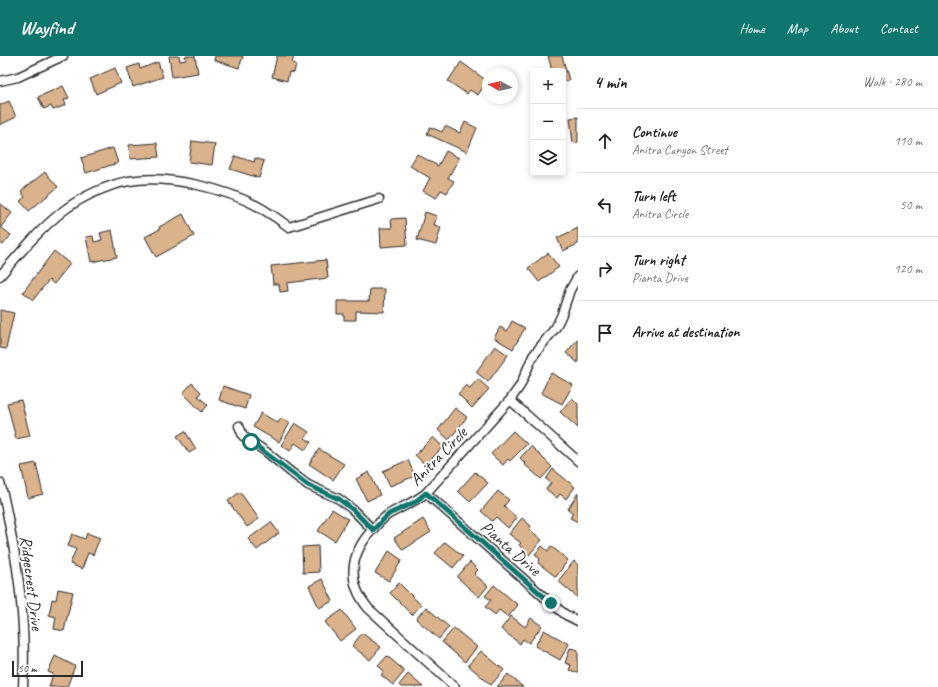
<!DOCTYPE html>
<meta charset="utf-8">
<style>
:root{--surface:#fff;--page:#f6f6f6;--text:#202124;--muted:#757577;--line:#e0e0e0;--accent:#0f766e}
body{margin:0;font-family:Caveat,sans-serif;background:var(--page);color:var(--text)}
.controls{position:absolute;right:12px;top:12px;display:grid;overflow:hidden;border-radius:4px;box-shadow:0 2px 6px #0003}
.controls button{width:36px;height:36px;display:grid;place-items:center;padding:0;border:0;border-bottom:1px solid var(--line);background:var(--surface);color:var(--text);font:20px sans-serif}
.compass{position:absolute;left:482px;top:12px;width:36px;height:36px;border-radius:50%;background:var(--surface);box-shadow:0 2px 6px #0003;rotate:278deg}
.scale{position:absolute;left:12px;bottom:10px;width:71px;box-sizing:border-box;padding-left:4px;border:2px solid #2b2b2b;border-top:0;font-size:11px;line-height:14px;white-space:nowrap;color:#2b2b2b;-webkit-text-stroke:3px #fff;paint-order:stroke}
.stop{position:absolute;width:12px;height:12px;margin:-9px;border:3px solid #0f766e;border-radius:50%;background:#fff}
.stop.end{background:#0f766e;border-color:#fff;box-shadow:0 1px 4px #0008}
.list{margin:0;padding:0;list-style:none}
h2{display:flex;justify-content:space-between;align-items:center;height:52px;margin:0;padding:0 16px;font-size:17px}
h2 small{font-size:13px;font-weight:400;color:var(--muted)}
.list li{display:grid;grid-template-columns:26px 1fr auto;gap:12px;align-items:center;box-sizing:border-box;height:64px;padding:0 16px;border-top:1px solid var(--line)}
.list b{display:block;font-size:15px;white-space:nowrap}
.list p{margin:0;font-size:13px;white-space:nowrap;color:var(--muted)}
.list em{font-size:13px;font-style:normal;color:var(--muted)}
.icon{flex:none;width:22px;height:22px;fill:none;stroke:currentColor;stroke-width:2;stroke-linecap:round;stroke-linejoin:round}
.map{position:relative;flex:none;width:578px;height:631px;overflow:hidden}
header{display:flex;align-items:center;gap:24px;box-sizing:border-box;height:56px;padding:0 20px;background:var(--accent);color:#fff}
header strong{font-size:19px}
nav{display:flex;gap:22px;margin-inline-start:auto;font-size:14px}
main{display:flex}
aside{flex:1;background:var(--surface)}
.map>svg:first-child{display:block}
</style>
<header>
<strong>Wayfind</strong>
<nav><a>Home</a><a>Map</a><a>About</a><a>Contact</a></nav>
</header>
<main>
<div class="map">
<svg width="578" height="631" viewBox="0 0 578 631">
<rect width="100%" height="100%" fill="#fff"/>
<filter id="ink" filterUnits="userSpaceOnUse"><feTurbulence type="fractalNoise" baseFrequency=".025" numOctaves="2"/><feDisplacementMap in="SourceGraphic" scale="8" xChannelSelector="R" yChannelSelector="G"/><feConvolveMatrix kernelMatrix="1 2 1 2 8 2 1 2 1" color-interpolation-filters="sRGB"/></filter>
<g filter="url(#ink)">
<path fill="#dab28b" stroke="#2b2b2b" d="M 169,0 L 179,0 L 180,5 L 186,4 L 185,0 L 195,0 L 198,17 L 172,21 Z
M 215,0 L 243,0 L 239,12 L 214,4 Z
M 277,0 L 294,0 L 292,7 L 296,8 L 294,17 L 289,16 L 287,25 L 272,21 Z
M 548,0 L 562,0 L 569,24 L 563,26 L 563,15 L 552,15 Z
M 158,6 L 163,21 L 133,31 L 127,12 L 139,8 L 140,13 Z
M 461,6 L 487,25 L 478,39 L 470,34 L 467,38 L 448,25 Z
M 115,12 L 121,27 L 96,38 L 90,23 Z
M 63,30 L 69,42 L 64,44 L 66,49 L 53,54 L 51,50 L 44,53 L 38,41 Z
M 9,45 L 16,61 L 0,69 L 0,49 Z
M 578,61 L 578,86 L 573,87 L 570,62 Z
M 465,66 L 477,72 L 467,96 L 427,78 L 430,71 L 442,76 L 445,70 L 460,77 Z
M 192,85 L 215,88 L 212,109 L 189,106 Z
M 157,87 L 159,101 L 130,103 L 129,89 Z
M 113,92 L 118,107 L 86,117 L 81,102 Z
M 446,95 L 459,102 L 448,122 L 454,125 L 447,137 L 441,134 L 436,142 L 423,135 L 430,122 L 410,110 L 417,98 L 438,110 Z
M 235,100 L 254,106 L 255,102 L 264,105 L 259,122 L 230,113 Z
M 45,116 L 58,131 L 29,155 L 20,145 L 25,141 L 21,135 Z
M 0,147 L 12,157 L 1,171 L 11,179 L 3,189 L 0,187 Z
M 425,156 L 437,160 L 434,169 L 441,171 L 436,189 L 417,184 Z
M 183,158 L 194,180 L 156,201 L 145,181 L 160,173 L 159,171 Z
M 405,162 L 407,189 L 381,191 L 380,172 L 392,172 L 391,163 Z
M 578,172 L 578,188 L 563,195 L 557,182 Z
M 112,174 L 117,201 L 91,206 L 86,181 L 93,180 L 94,186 L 102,184 L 100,177 Z
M 54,195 L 70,208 L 54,228 L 49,224 L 33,244 L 23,236 Z
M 548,197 L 559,211 L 539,226 L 528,212 Z
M 326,204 L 328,222 L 287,227 L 288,235 L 280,236 L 279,228 L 273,228 L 271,210 Z
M 370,233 L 385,233 L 384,256 L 356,255 L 356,264 L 344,264 L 344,258 L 337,258 L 337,245 L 369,245 Z
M 0,254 L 14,257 L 6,293 L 0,292 Z
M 512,265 L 525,272 L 513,293 L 494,282 L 500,271 L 507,275 Z
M 578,283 L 578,307 L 566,297 Z
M 495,290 L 508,299 L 488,326 L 476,316 Z
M 551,317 L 573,329 L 562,348 L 541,337 Z
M 478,323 L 489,333 L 472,352 L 458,338 L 466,329 L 470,332 Z
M 192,327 L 201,336 L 198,340 L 208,349 L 202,356 L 183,337 Z
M 223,330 L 249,339 L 245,353 L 219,344 Z
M 572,342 L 578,348 L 578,372 L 560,356 Z
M 21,344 L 30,380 L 16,383 L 7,347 Z
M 455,352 L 467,361 L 449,384 L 438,374 Z
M 261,357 L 278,367 L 281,362 L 290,367 L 279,386 L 253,371 Z
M 295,367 L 309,376 L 305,382 L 311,386 L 305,394 L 295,387 L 290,395 L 281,389 Z
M 185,375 L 196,393 L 189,397 L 177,380 Z
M 513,375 L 527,388 L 510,405 L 508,403 L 503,409 L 491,398 Z
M 433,381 L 443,391 L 425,409 L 415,399 Z
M 531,390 L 552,411 L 541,423 L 524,408 L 525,407 L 520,402 Z
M 319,393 L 344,408 L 333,424 L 309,408 Z
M 408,404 L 415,420 L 390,430 L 383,415 Z
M 36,407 L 43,438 L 28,442 L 21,410 Z
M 553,413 L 575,431 L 566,443 L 560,438 L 557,442 L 546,433 L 551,427 L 546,423 Z
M 369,416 L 380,439 L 367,445 L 356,423 Z
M 475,416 L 488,427 L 470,446 L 458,435 Z
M 498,435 L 509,444 L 504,450 L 517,462 L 508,472 L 496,461 L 492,465 L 481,455 Z
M 240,436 L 259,463 L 247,471 L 228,445 Z
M 578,437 L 578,466 L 570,462 L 573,457 L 568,453 Z
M 332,453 L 348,463 L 335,485 L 318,475 Z
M 522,462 L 531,470 L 529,473 L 542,484 L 529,499 L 519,489 L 521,487 L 509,478 Z
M 423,463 L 431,476 L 403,494 L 394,482 Z
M 271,466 L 279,477 L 257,494 L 248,483 Z
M 87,477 L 100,482 L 93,499 L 88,497 L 82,513 L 70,508 L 76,493 L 68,490 L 72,478 L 85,483 Z
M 445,486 L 463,500 L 453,512 L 435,497 Z
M 318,490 L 319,516 L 303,517 L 302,491 Z
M 542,490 L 548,495 L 551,490 L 568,504 L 556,521 L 538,507 L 540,503 L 535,498 Z
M 389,495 L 402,504 L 389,525 L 375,517 Z
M 574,505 L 578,509 L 578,542 L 558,525 Z
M 470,506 L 478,514 L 474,518 L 488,530 L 479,541 L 457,521 Z
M 322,523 L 333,545 L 319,552 L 309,530 Z
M 399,527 L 421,549 L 412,559 L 390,537 Z
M 494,529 L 518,549 L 508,561 L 499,554 L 495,559 L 485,551 L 491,544 L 485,540 Z
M 58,533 L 73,536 L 64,575 L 54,573 L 56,561 L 49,559 L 52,543 L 56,544 Z
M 426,551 L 449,571 L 439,583 L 416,563 Z
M 342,554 L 356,573 L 340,585 L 325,566 Z
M 511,560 L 525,571 L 531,562 L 542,570 L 529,587 L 523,583 L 520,588 L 501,573 Z
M 454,572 L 477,591 L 465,606 L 442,586 Z
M 544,574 L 569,588 L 560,604 L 535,590 Z
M 362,577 L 381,591 L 370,604 L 352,590 Z
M 570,592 L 578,594 L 578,617 L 569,614 L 571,609 L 565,607 Z
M 481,595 L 504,614 L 491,629 L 468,609 Z
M 55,600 L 75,610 L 67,631 L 49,631 L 53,618 L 48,616 Z
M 387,600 L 405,615 L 393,629 L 381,619 L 384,615 L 378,610 Z
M 408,618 L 423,631 L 401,631 L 399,629 Z
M 508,618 L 523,631 L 497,631 Z"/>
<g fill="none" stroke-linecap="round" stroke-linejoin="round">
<g stroke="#2b2b2b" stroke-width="11">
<path id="street" d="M 0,25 L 18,21 L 63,0
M 0,220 C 20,197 39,174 63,155 C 81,141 107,129 129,125 C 168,118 227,133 261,152 C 271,158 280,164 289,171 L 379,143
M 510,344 L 578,405
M 239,370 L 243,380 L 265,395 L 292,417 L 308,429 L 339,443 L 352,453 L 373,474
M 0,427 C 5,444 8,461 11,478 C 21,529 26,579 23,631
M 426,437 L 551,547 L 566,559 L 578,565
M 455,631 L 368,552 C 346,525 350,498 373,473 C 378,468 383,462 389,458 C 401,451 415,446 426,437 L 510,344 L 520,330 L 533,300 L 556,271 L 562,258 L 570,234 L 578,220"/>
</g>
<use href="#street" stroke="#fff" stroke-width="8"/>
</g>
</g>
<g fill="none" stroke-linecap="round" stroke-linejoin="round" filter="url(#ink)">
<path stroke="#0f766e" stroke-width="5" d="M 251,386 L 308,429 L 339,443 L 352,453 L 373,474 L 389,458 L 415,446 L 426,437 L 551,547"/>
</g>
<g text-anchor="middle" stroke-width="4" stroke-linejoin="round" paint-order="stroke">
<g font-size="17" fill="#2b2b2b" stroke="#fff">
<text transform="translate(438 400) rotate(-46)" y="6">Anitra Circle</text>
<text transform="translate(511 492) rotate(41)" y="6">Pianta Drive</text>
<text transform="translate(32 527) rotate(83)" y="6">Ridgecrest Drive</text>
</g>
</g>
</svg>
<div class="controls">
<button>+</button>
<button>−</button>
<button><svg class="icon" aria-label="layers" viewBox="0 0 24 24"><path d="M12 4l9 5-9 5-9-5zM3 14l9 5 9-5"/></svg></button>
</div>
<svg class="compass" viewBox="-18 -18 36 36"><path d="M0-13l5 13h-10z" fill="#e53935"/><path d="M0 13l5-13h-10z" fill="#757577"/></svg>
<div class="scale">50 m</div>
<div class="stop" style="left:251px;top:386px"></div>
<div class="stop end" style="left:551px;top:547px"></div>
</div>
<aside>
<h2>4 min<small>Walk · 280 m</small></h2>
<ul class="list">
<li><svg class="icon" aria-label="ahead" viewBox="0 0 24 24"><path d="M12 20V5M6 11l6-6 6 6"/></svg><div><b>Continue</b><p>Anitra Canyon Street</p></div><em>110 m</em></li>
<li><svg class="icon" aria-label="left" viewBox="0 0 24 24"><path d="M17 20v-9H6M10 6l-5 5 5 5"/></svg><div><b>Turn left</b><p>Anitra Circle</p></div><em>50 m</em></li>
<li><svg class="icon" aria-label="right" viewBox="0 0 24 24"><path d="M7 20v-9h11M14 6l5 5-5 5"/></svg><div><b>Turn right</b><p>Pianta Drive</p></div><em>120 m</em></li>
<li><svg class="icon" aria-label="arrive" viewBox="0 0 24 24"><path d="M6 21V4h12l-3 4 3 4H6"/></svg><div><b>Arrive at destination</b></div></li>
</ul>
</aside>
</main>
